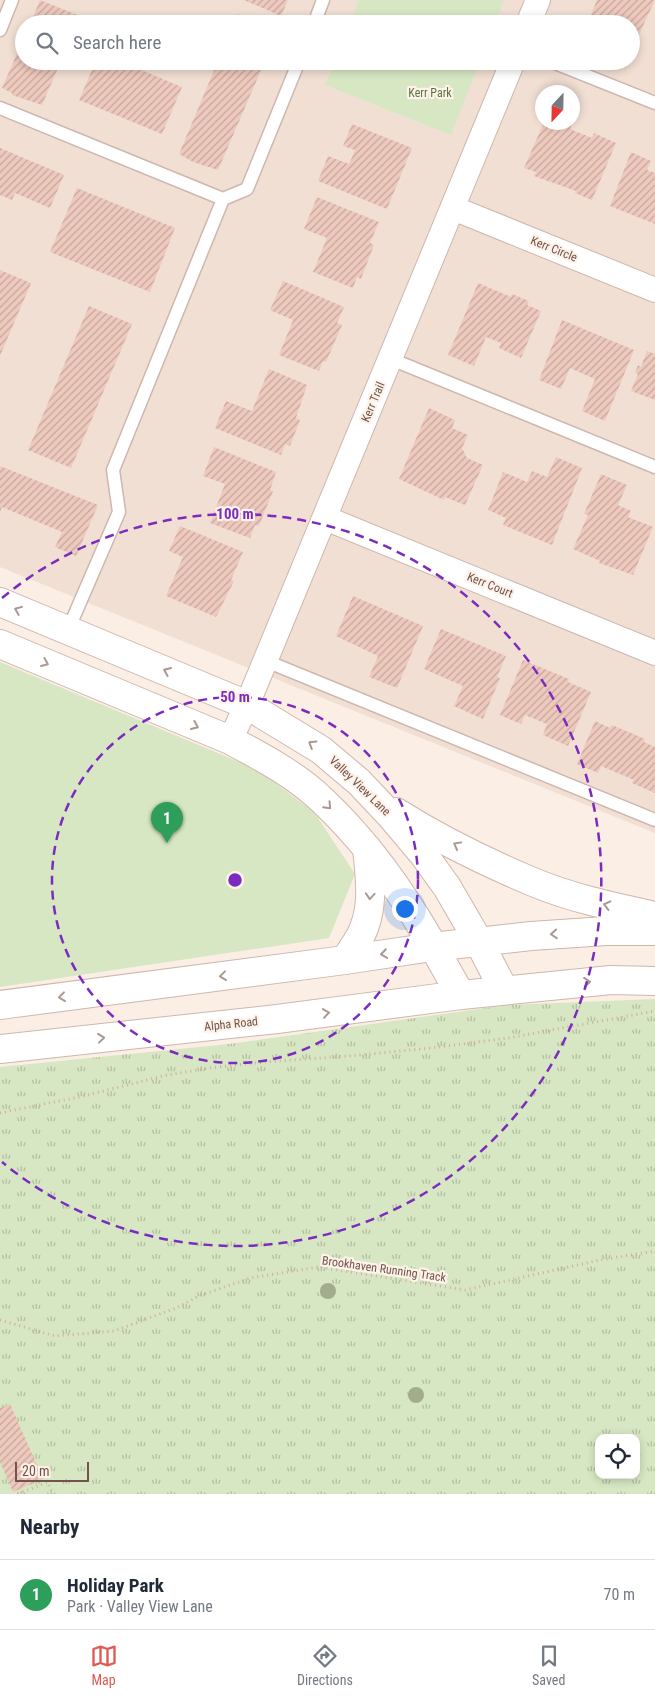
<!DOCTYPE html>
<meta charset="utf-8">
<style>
:root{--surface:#fff;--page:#f6f6f7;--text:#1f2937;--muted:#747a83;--line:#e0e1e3;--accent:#dd5b50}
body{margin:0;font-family:"Roboto Condensed",sans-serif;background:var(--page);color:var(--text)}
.controls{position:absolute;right:15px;bottom:15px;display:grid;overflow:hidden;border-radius:10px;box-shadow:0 2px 8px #0003}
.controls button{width:45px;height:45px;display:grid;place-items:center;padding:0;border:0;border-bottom:1px solid var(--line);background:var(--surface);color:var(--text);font:25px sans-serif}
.compass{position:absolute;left:535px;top:85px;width:45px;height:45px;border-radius:50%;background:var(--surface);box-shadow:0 2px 8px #0003;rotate:202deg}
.scale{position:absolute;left:15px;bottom:12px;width:74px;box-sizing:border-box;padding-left:5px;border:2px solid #71534b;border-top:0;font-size:14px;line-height:18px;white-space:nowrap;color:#71534b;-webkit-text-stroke:4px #fef3e9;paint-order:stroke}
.you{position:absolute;left:404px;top:908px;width:18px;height:18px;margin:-12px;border:4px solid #fff;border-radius:50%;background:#1a73e8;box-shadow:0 0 0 8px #1a73e833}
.badge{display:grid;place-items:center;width:32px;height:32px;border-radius:50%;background:var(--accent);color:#fff;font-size:16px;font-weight:700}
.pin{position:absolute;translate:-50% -41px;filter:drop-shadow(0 1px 2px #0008)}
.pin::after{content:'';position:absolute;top:26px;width:18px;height:15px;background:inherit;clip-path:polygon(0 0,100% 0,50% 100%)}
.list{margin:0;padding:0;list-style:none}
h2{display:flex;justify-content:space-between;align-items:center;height:65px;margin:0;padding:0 20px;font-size:21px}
h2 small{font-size:16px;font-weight:400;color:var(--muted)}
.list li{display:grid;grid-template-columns:32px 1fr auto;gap:15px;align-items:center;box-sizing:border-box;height:70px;padding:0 20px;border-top:1px solid var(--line)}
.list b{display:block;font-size:19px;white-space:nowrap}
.list p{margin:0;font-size:16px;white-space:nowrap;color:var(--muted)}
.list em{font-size:16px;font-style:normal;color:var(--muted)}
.icon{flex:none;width:28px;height:28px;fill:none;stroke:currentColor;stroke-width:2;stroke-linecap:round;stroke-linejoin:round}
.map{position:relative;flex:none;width:655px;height:1494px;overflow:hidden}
.search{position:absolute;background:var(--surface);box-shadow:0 2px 8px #0003;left:15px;right:15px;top:15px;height:55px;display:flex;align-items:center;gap:12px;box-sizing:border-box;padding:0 18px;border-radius:28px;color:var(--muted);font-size:19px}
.sheet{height:135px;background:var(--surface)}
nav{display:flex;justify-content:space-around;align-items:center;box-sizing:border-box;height:70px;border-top:1px solid var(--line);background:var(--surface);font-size:14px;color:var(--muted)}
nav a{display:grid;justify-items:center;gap:2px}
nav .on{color:var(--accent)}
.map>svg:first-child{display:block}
</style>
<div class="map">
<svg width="655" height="1494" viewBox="0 0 655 1494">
<defs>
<pattern id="grass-tufts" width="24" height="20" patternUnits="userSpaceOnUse" patternTransform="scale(1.25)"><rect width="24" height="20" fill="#d7e7c3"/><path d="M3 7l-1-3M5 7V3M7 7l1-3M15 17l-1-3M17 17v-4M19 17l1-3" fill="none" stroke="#b3bea0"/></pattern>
<pattern id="building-hatch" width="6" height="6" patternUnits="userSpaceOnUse" patternTransform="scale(1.25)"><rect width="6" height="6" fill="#eec9bd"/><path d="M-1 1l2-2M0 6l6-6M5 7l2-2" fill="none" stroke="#c5a69c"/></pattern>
</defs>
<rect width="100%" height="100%" fill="#fbeee4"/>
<path fill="#f2dfd3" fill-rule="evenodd" d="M 0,0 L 655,0 L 655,833 L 0,567 ZM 24,24 L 631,24 L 631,61 L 24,61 ZM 542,92 L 572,92 L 572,122 L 542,122 Z"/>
<path fill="url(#grass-tufts)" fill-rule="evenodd" d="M 655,999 L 655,1494 L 0,1494 L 0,1067 L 229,1044 L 507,1005 ZM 599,1438 L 636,1438 L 636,1475 L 599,1475 Z"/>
<path fill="#d7e7c3" d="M 359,0 L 504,0 L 495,24 L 350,24 Z
M 335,61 L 480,61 L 451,135 L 325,85 Z
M 0,662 L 256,769 L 314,812 L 355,874 L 329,938 L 0,987 Z"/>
<path fill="url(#building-hatch)" d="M 40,0 L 80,16 L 77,24 L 30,24 Z
M 244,0 L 288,0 L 281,16 Z
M 597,0 L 655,0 L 631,52 L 631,24 L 587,24 Z
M 238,14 L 260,24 L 234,24 Z
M 24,38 L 24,61 L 61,61 L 42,105 L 12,95 L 12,93 L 2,88 Z
M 96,61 L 120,61 L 182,87 L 162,134 L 79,100 Z
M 218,61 L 265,61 L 218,170 L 193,162 L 179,154 Z
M 572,110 L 577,112 L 570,129 L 592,138 L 594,133 L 616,143 L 592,200 L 575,193 L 576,191 L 534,176 L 536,172 L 524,168 L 544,122 L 572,122 Z
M 352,124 L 412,148 L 387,209 L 318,181 L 328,156 L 349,164 L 355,150 L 343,146 Z
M 0,148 L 64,175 L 50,208 L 15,193 L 12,200 L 0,195 Z
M 631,152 L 651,161 L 647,170 L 655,173 L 655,224 L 610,206 Z
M 77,188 L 175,228 L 150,292 L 50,252 Z
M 317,197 L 379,222 L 370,243 L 374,245 L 361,279 L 357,277 L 353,288 L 313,272 L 327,238 L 304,229 Z
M 0,270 L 31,283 L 0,356 Z
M 283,281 L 344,307 L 337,323 L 342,325 L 326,362 L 323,361 L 319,371 L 279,355 L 293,320 L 270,310 Z
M 478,283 L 511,297 L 512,294 L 529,301 L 527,305 L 541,311 L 521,358 L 499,348 L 501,343 L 486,337 L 474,366 L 448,355 Z
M 89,306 L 132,324 L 71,468 L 28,450 Z
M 562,320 L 634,350 L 605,421 L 582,411 L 595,379 L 570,368 L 561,389 L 539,380 Z
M 647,351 L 655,354 L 655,400 L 631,391 L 638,374 L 635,373 L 638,365 L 641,367 Z
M 269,369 L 307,385 L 296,418 L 300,420 L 290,446 L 285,444 L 281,455 L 215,428 L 226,401 L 252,411 Z
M 429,408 L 455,420 L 452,428 L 468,435 L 462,448 L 467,458 L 483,465 L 465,505 L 445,497 L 444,500 L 399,479 Z
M 214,447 L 276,472 L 270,490 L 273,491 L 259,526 L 255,525 L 250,538 L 210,523 L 225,484 L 203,476 Z
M 556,457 L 582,468 L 552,545 L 503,525 L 506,518 L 488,510 L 503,472 L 527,482 L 532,471 L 547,477 Z
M 0,466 L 98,505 L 76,556 L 55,547 L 62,532 L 2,507 L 0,512 Z
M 601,474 L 627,485 L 618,505 L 631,511 L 628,517 L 653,527 L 633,575 L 599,563 L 600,561 L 573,549 L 588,515 L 584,514 Z
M 180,526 L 243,552 L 231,580 L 234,581 L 216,617 L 166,596 L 183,557 L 169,551 Z
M 353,596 L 423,626 L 397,688 L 369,677 L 378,656 L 336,636 Z
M 441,629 L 506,656 L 497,677 L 500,678 L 483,719 L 454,706 L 463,686 L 424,669 Z
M 523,660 L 569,679 L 568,682 L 591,692 L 568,746 L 543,735 L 547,724 L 525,715 L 521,724 L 500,715 Z
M 595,721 L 610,728 L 612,725 L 645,739 L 644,742 L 655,747 L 655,793 L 632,783 L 634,780 L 601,766 L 598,773 L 577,764 Z
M 10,1404 L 43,1479 L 13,1492 L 0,1462 L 0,1408 Z"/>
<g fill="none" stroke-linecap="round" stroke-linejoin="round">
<g stroke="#cdb7ae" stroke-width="15">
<path id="service" d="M 314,24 L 323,0
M 0,30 L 12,0
M 550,61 L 655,103
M 0,108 L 223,199
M 391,359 L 655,467
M 68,630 L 119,512 L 113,470 L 223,199 L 247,189 L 299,61
M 266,661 L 655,820"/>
</g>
<g stroke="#cdb7ae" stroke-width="26">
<path id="minor" d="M 528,24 L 538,0
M 453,208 L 655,290
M 325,518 L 655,653
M 230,740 L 247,705 L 513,61"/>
</g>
<g stroke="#cdb7ae" stroke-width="30">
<path id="tertiary" d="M 0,1005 L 345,960 L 432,947
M 0,1049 L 277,1019 L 461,995"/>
</g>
<g stroke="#d0b6ab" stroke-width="30">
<path id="secondary" d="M 0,602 L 247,705 L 321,750 L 359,782 L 392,817 L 424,855 L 447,887 L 479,942 L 504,990
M 0,644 L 230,740 C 262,757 296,775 322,800 C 358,834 389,874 415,916 C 431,941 445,968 461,995 L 611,980 L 655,981
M 396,812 C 437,838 488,863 533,882 C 571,898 614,907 655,916
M 432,947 L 531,936 L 606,931 L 655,931
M 345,960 C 350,953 355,945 360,937 C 375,908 370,879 367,848"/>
</g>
<path stroke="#d3aca0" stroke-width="3" stroke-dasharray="1 4" stroke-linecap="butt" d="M 0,1113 L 84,1096 L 167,1075 L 217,1067 L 264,1062 L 349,1056 L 431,1048 L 508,1038 L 655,1011
M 0,1320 L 55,1336 L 114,1331 L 176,1308 L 199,1296 L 250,1278 L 319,1267 L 465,1290 L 600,1260 L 655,1251
M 18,1494 L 47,1482 L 53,1494"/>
<use href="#service" stroke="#fff" stroke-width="12"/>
<use href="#minor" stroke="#fff" stroke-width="24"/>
<use href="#tertiary" stroke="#fff" stroke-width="28"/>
<use href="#secondary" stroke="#fff" stroke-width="28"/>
</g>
<g fill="#a3ac8c">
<circle cx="328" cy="1291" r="8"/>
<circle cx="416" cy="1395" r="8"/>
</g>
<defs><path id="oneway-chevron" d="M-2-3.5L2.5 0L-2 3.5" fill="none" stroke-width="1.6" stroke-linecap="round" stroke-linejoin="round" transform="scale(1.25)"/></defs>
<g stroke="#aa9893">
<use href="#oneway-chevron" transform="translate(18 610) rotate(-158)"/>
<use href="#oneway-chevron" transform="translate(45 663) rotate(23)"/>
<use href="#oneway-chevron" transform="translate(167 671) rotate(-157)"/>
<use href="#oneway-chevron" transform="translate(195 726) rotate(23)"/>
<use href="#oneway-chevron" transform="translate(312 744) rotate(-148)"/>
<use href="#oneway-chevron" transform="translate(328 806) rotate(47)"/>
<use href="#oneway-chevron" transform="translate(457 845) rotate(-151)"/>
<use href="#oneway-chevron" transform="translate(370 896) rotate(94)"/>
<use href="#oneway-chevron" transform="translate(607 905) rotate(-166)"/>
<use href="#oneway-chevron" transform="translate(554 934) rotate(176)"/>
<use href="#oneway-chevron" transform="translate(384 954) rotate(171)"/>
<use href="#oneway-chevron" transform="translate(223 976) rotate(173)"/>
<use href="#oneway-chevron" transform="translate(587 982) rotate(-5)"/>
<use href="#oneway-chevron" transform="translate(62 997) rotate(173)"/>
<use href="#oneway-chevron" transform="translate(326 1013) rotate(-8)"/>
<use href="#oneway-chevron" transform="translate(101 1038) rotate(-6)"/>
</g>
<g fill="none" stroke="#7b2cbf" stroke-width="2.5" stroke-dasharray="9 6">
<circle cx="235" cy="880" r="183"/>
<path d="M2 598A366 366 0 1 1 2 1162"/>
</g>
<g text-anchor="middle" stroke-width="4.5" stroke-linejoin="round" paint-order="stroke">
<g font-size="12" fill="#5b7644" stroke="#fef3e9">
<text x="430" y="97">Kerr Park</text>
</g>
<g font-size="12" fill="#71534b" stroke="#fef3e9">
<text transform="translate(554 249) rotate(22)" y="4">Kerr Circle</text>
<text transform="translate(373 402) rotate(-67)" y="4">Kerr Trail</text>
<text transform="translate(490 585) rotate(22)" y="4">Kerr Court</text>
<text transform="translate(360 786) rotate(44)" y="4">Valley View Lane</text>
<text transform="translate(231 1024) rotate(-6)" y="4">Alpha Road</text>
<text transform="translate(384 1269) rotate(8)" y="4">Brookhaven Running Track</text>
</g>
</g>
<circle cx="235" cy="880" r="8" fill="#7b2cbf" stroke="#fef3e9" stroke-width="2.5"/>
<g font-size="15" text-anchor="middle" font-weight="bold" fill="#7b2cbf" stroke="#fef3e9" stroke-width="4.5" stroke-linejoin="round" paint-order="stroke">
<text x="235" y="519">100 m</text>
<text x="235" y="702">50 m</text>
</g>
</svg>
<div class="controls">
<button><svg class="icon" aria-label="locate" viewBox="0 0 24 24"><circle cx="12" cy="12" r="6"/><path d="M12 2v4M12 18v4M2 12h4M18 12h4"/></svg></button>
</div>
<svg class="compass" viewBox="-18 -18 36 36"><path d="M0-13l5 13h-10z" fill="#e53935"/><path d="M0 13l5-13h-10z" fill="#747a83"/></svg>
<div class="scale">20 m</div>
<div class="you"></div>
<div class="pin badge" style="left:167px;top:843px;background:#2e9e5b">1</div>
<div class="search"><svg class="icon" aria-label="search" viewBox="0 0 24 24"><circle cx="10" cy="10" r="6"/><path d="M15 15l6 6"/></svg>Search here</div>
</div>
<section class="sheet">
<h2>Nearby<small></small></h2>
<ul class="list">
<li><span class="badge" style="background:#2e9e5b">1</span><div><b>Holiday Park</b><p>Park · Valley View Lane</p></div><em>70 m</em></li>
</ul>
</section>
<nav>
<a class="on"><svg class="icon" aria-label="map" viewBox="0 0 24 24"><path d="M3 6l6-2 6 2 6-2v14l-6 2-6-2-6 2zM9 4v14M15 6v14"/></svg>Map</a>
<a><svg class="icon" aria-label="directions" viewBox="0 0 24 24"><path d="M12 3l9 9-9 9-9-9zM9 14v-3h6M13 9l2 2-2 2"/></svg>Directions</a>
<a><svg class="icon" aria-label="saved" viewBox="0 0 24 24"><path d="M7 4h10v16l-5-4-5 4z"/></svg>Saved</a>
</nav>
